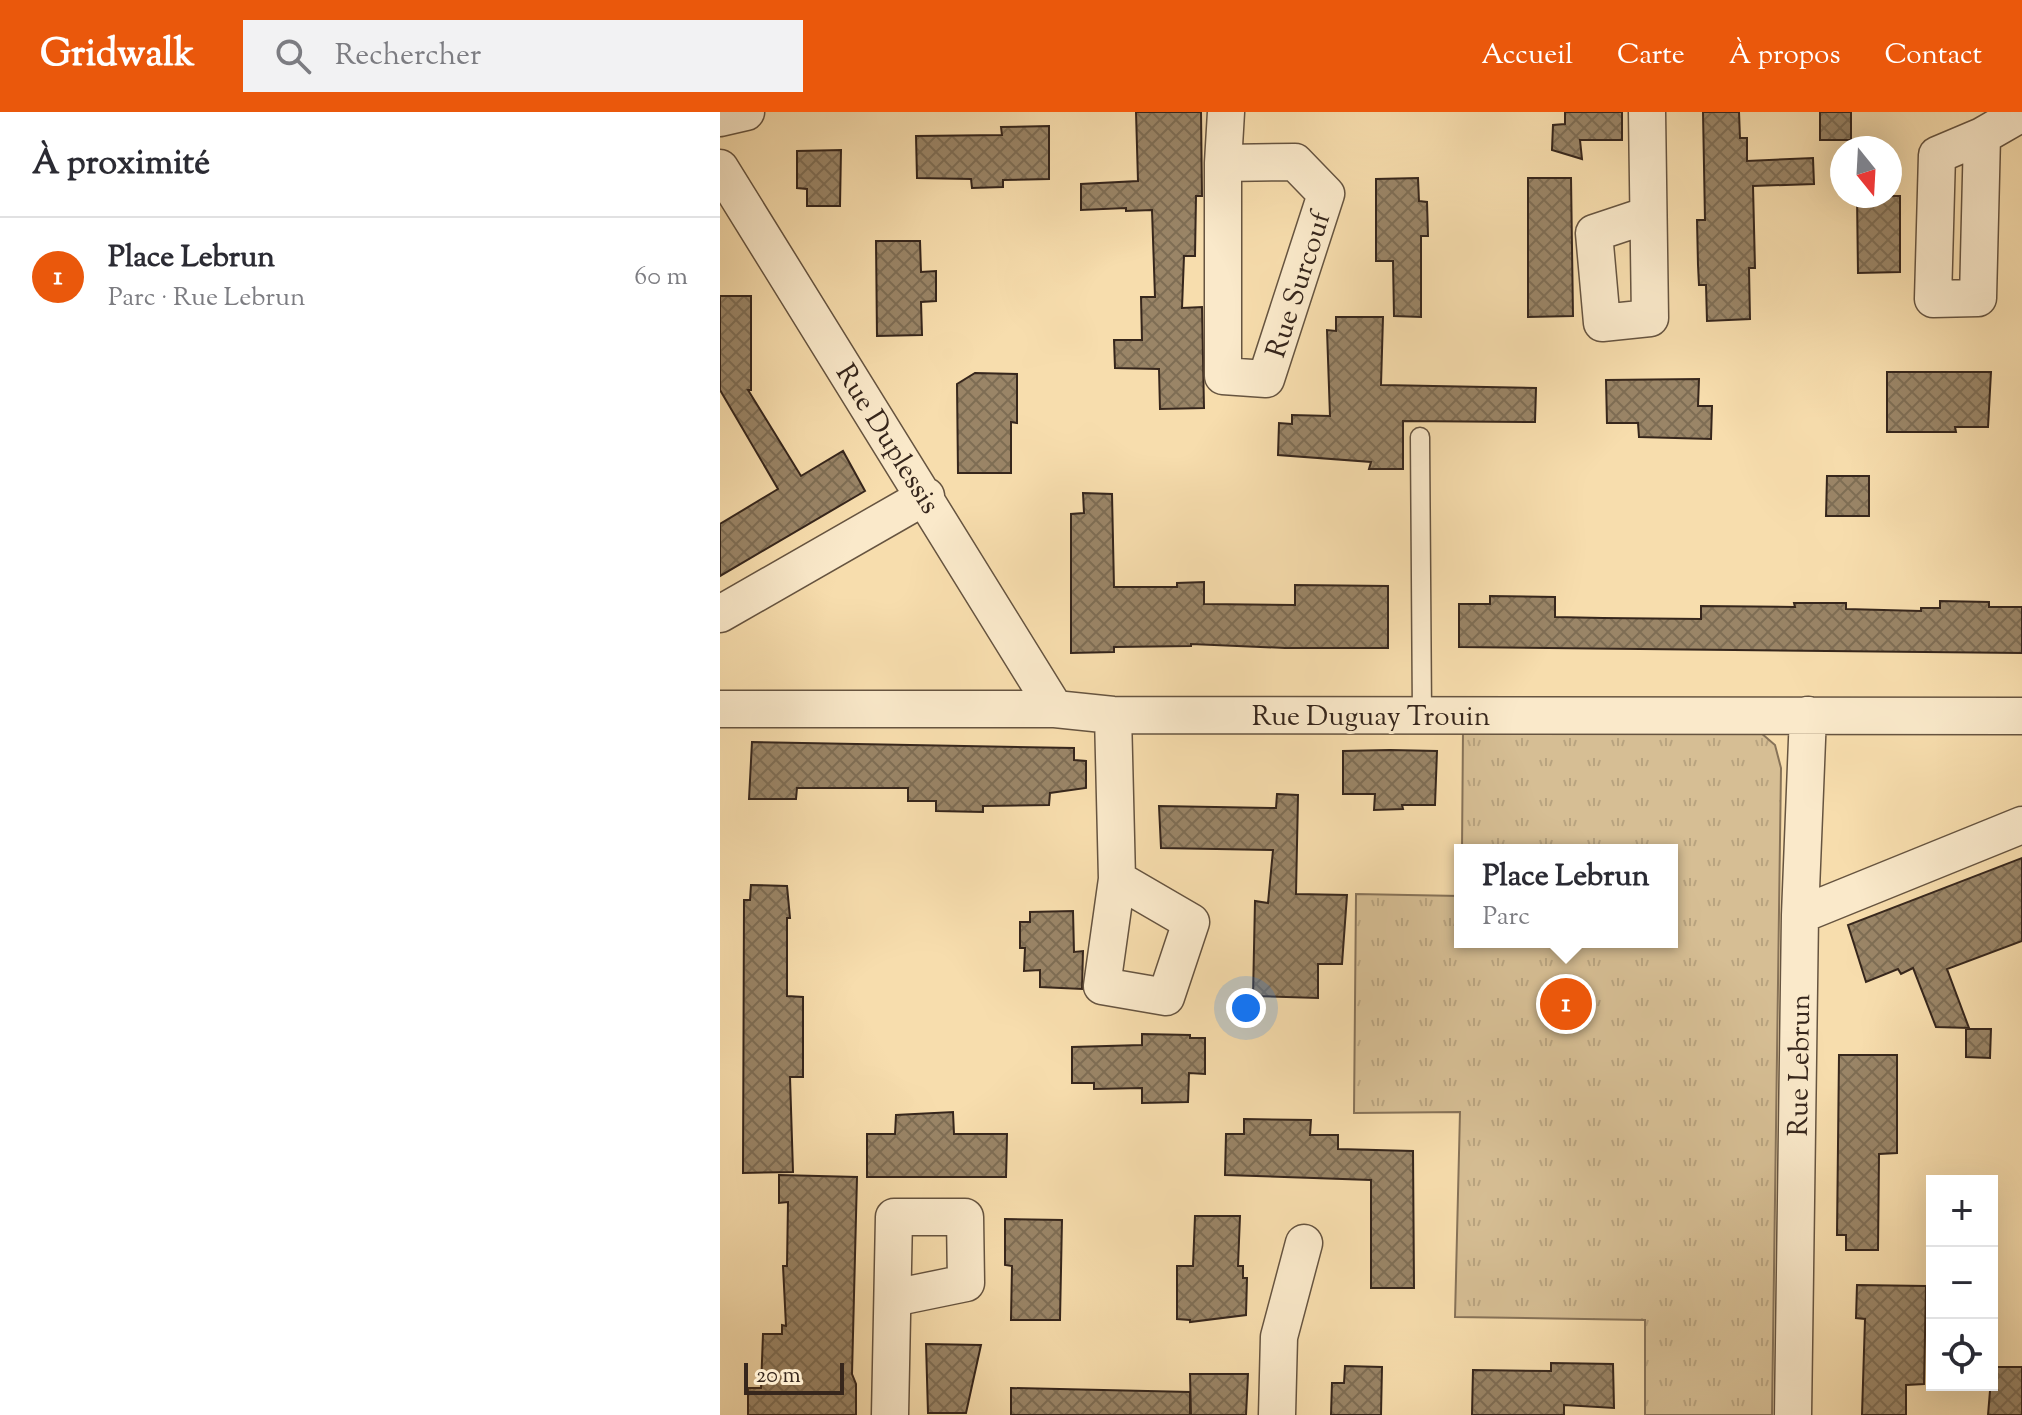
<!DOCTYPE html>
<html lang="fr">
<meta charset="utf-8">
<style>
:root{--surface:#fff;--page:#f2f2f3;--text:#2b2b33;--muted:#7c7c81;--line:#e1e1e2;--accent:#ea580c}
body{margin:0;font-family:"Sorts Mill Goudy",serif;background:var(--page);color:var(--text)}
.controls{position:absolute;right:24px;bottom:24px;display:grid;overflow:hidden;border-radius:0px;box-shadow:0 8px 32px #0002}
.controls button{width:72px;height:72px;display:grid;place-items:center;padding:0;border:0;border-bottom:2px solid var(--line);background:var(--surface);color:var(--text);font:40px sans-serif}
.compass{position:absolute;left:1110px;top:24px;width:72px;height:72px;border-radius:50%;background:var(--surface);box-shadow:0 8px 32px #0002;rotate:162deg}
.scale{position:absolute;left:24px;bottom:20px;width:100px;box-sizing:border-box;padding-left:8px;border:4px solid #36261c;border-top:0;font-size:22px;line-height:28px;white-space:nowrap;color:#36261c;-webkit-text-stroke:6px #fae9ca;paint-order:stroke}
.you{position:absolute;left:526px;top:896px;width:28px;height:28px;margin:-20px;border:6px solid #fff;border-radius:50%;background:#1a73e8;box-shadow:0 0 0 12px #1a73e833}
.badge{display:grid;place-items:center;width:52px;height:52px;border-radius:50%;background:var(--accent);color:#fff;font-size:26px;font-weight:700}
.pin{position:absolute;translate:-50% -50%;border:4px solid #fff;box-shadow:0 2px 8px #0006}
.popup{position:absolute;left:734px;top:732px;width:224px;height:104px;box-sizing:border-box;display:grid;place-content:center;border-radius:0px;background:var(--surface);filter:drop-shadow(0 2px 6px #0005);font-size:26px;white-space:nowrap;color:var(--muted)}
.popup b{font-size:30px;color:var(--text)}
.popup::after{content:'';position:absolute;left:50%;top:100%;margin-left:-16px;border:16px solid transparent;border-top-color:var(--surface)}
.list{margin:0;padding:0;list-style:none}
h2{display:flex;justify-content:space-between;align-items:center;height:104px;margin:0;padding:0 32px;font-size:34px}
h2 small{font-size:26px;font-weight:400;color:var(--muted)}
.list li{display:grid;grid-template-columns:52px 1fr auto;gap:24px;align-items:center;box-sizing:border-box;height:120px;padding:0 32px;border-top:2px solid var(--line)}
.list b{display:block;font-size:30px;white-space:nowrap}
.list p{margin:0;font-size:26px;white-space:nowrap;color:var(--muted)}
.list em{font-size:26px;font-style:normal;color:var(--muted)}
.icon{flex:none;width:44px;height:44px;fill:none;stroke:currentColor;stroke-width:2;stroke-linecap:round;stroke-linejoin:round}
.map{position:relative;flex:none;width:1302px;height:1303px;overflow:hidden}
header{display:flex;align-items:center;gap:48px;box-sizing:border-box;height:112px;padding:0 40px;background:var(--accent);color:#fff}
header strong{font-size:38px}
nav{display:flex;gap:44px;margin-inline-start:auto;font-size:28px}
.search{width:560px;height:72px;background:var(--page);display:flex;align-items:center;gap:20px;box-sizing:border-box;padding:0 28px;border-radius:0px;color:var(--muted);font-size:30px}
main{display:flex}
aside{flex:1;background:var(--surface)}
.map>svg:first-child{display:block}
</style>
<header>
<strong>Gridwalk</strong>
<div class="search"><svg class="icon" aria-label="search" viewBox="0 0 24 24"><circle cx="10" cy="10" r="6"/><path d="M15 15l6 6"/></svg>Rechercher</div>
<nav><a>Accueil</a><a>Carte</a><a>À propos</a><a>Contact</a></nav>
</header>
<main>
<aside>
<h2>À proximité<small></small></h2>
<ul class="list">
<li><span class="badge">1</span><div><b>Place Lebrun</b><p>Parc · Rue Lebrun</p></div><em>60 m</em></li>
</ul>
</aside>
<div class="map">
<svg width="1302" height="1303" viewBox="0 0 1302 1303">
<defs>
<pattern id="park-tufts" width="24" height="20" patternUnits="userSpaceOnUse" patternTransform="scale(2)"><rect width="24" height="20" fill="#d6be94"/><path d="M3 7l-1-3M5 7V3M7 7l1-3M15 17l-1-3M17 17v-4M19 17l1-3" fill="none" stroke="#b8a37f"/></pattern>
<pattern id="building-cross-hatch" width="8" height="8" patternUnits="userSpaceOnUse" patternTransform="scale(2)"><rect width="8" height="8" fill="#9a8567"/><path d="M0 0l8 8M0 8l8-8" fill="none" stroke="#7e6d54"/></pattern>
</defs>
<rect width="100%" height="100%" fill="#f7ddad"/>
<filter id="stains"><feTurbulence type="fractalNoise" baseFrequency=".0025" numOctaves="4"/><feColorMatrix values="0 0 0 0 .2 0 0 0 0 .09 0 0 0 0 .02 0 0 0 .5 -.17"/></filter>
<radialGradient id="worn" r=".72"><stop offset=".6" stop-color="#630" stop-opacity="0"/><stop offset="1" stop-color="#630" stop-opacity=".3"/></radialGradient>
<path fill="url(#park-tufts)" stroke="#867258" stroke-width="2" d="M 743,619 L 1041,621 L 1055,633 L 1061,656 L 1052,1303 L 925,1303 L 925,1208 L 735,1205 L 740,1000 L 634,1001 L 636,782 L 740,784 L 740,830 L 952,830 L 952,738 L 742,738 Z"/>
<path fill="url(#building-cross-hatch)" stroke="#36261c" stroke-width="2" d="M 416,0 L 481,0 L 482,84 L 476,84 L 475,144 L 464,144 L 462,196 L 482,195 L 484,296 L 440,297 L 439,257 L 395,256 L 394,228 L 422,228 L 421,185 L 435,185 L 432,98 L 406,99 L 406,96 L 361,98 L 361,72 L 418,69 Z
M 845,0 L 902,0 L 902,28 L 860,28 L 862,47 L 832,38 L 833,13 L 845,12 Z
M 983,0 L 1019,0 L 1020,26 L 1027,26 L 1027,49 L 1093,46 L 1094,72 L 1033,74 L 1035,156 L 1029,156 L 1030,207 L 987,209 L 986,173 L 979,173 L 978,153 L 977,108 L 985,108 Z
M 1100,0 L 1131,0 L 1131,28 L 1100,28 Z
M 329,14 L 329,67 L 283,68 L 283,75 L 252,76 L 251,67 L 197,66 L 196,24 L 282,23 L 281,15 Z
M 121,38 L 120,94 L 87,94 L 87,77 L 77,76 L 77,39 Z
M 698,66 L 699,89 L 707,90 L 708,124 L 701,124 L 701,205 L 674,204 L 673,149 L 656,149 L 656,67 Z
M 808,66 L 851,66 L 853,204 L 808,205 Z
M 1137,84 L 1180,84 L 1180,160 L 1138,161 Z
M 156,129 L 200,129 L 201,160 L 216,159 L 216,189 L 201,190 L 202,223 L 157,224 Z
M 0,184 L 31,184 L 31,278 L 28,278 L 81,364 L 123,339 L 145,379 L 0,464 L 0,412 L 58,377 L 0,278 Z
M 616,205 L 663,205 L 661,273 L 816,276 L 815,310 L 683,309 L 683,357 L 649,357 L 651,350 L 558,343 L 559,311 L 572,312 L 572,303 L 610,304 L 607,218 L 616,219 Z
M 1167,260 L 1271,260 L 1268,315 L 1235,315 L 1236,320 L 1167,320 Z
M 255,261 L 297,262 L 297,311 L 291,310 L 291,361 L 238,361 L 237,272 Z
M 979,267 L 978,294 L 992,294 L 991,327 L 919,325 L 918,311 L 887,311 L 886,268 Z
M 1107,364 L 1149,364 L 1149,404 L 1106,404 Z
M 363,381 L 392,382 L 394,475 L 457,475 L 457,471 L 484,470 L 484,492 L 575,493 L 575,473 L 668,474 L 668,536 L 565,536 L 471,532 L 471,534 L 394,535 L 394,540 L 351,541 L 351,402 L 364,401 Z
M 770,484 L 835,485 L 835,505 L 883,506 L 981,507 L 981,494 L 1075,495 L 1074,491 L 1126,491 L 1126,497 L 1201,499 L 1201,496 L 1220,496 L 1220,489 L 1269,490 L 1269,495 L 1302,495 L 1302,541 L 739,535 L 739,492 L 770,492 Z
M 32,630 L 354,636 L 354,648 L 366,649 L 366,676 L 330,681 L 329,693 L 263,694 L 263,700 L 216,699 L 216,689 L 188,689 L 188,676 L 77,676 L 76,687 L 29,687 Z
M 670,638 L 717,639 L 715,693 L 682,693 L 683,697 L 654,698 L 655,682 L 623,682 L 623,639 Z
M 557,682 L 578,683 L 576,782 L 627,783 L 622,852 L 598,852 L 598,886 L 533,884 L 535,789 L 548,791 L 553,738 L 441,736 L 439,694 L 556,696 Z
M 1302,746 L 1302,829 L 1227,857 L 1249,916 L 1216,915 L 1193,856 L 1181,862 L 1178,857 L 1146,870 L 1128,813 Z
M 31,773 L 67,774 L 70,806 L 67,806 L 67,884 L 83,885 L 83,965 L 70,965 L 73,1060 L 23,1061 L 24,788 L 30,788 Z
M 353,799 L 354,840 L 363,839 L 362,877 L 320,875 L 320,858 L 304,859 L 305,836 L 300,836 L 300,810 L 310,810 L 310,800 Z
M 1246,917 L 1271,917 L 1270,946 L 1246,945 Z
M 422,922 L 470,923 L 470,926 L 485,926 L 485,962 L 469,961 L 468,990 L 422,991 L 422,976 L 374,977 L 374,971 L 352,971 L 352,935 L 422,933 Z
M 1119,943 L 1177,943 L 1177,1041 L 1159,1042 L 1158,1138 L 1126,1138 L 1126,1123 L 1117,1123 Z
M 233,1000 L 234,1022 L 287,1022 L 286,1065 L 147,1065 L 147,1022 L 175,1022 L 176,1003 Z
M 524,1007 L 591,1008 L 590,1023 L 618,1023 L 618,1037 L 693,1039 L 694,1176 L 651,1176 L 651,1068 L 505,1063 L 506,1022 L 524,1022 Z
M 59,1063 L 137,1065 L 132,1262 L 136,1272 L 136,1303 L 28,1303 L 28,1276 L 41,1276 L 43,1222 L 62,1222 L 62,1213 L 66,1214 L 63,1154 L 67,1154 L 68,1090 L 59,1091 Z
M 475,1104 L 520,1104 L 518,1154 L 523,1154 L 523,1166 L 527,1166 L 526,1203 L 470,1210 L 470,1208 L 457,1207 L 457,1154 L 473,1154 Z
M 285,1107 L 342,1108 L 340,1208 L 291,1208 L 292,1154 L 285,1153 Z
M 1137,1173 L 1206,1174 L 1204,1272 L 1186,1273 L 1186,1303 L 1142,1303 L 1145,1207 L 1136,1206 Z
M 206,1232 L 261,1233 L 246,1301 L 208,1301 Z
M 831,1251 L 893,1252 L 894,1296 L 844,1293 L 844,1303 L 752,1303 L 753,1258 L 831,1259 Z
M 625,1254 L 662,1255 L 661,1303 L 611,1303 L 612,1271 L 624,1271 Z
M 1272,1255 L 1302,1255 L 1302,1303 L 1268,1303 Z
M 470,1262 L 528,1262 L 526,1303 L 471,1303 Z
M 291,1276 L 470,1280 L 470,1303 L 291,1303 Z"/>
<g fill="none" stroke-linecap="round" stroke-linejoin="round">
<g stroke="#665440" stroke-width="21">
<path id="lane" d="M 700,325 L 702,603"/>
</g>
<g stroke="#665440" stroke-width="39">
<path id="street" d="M 927,0 L 930,206 L 882,211 L 874,121 L 928,103
M 0,6 L 26,0
M 1262,24 L 1258,186 L 1213,187 L 1217,43 L 1262,24 L 1302,1
M 503,51 L 575,50 L 606,82 L 546,267 L 503,264 L 503,51 L 506,0
M 0,56 L 335,597
M 0,502 L 206,384
M 0,597 L 335,597 L 393,603 L 1302,604
M 393,603 L 397,767 L 471,810 L 446,885 L 382,874 L 397,767
M 1080,803 L 1302,713
M 170,1303 L 174,1105 L 245,1105 L 246,1171 L 173,1186
M 557,1303 L 559,1225 L 584,1131
M 1073,1303 L 1080,803 L 1088,603"/>
</g>
<use href="#lane" stroke="#fae9ca" stroke-width="18"/>
<use href="#street" stroke="#fae9ca" stroke-width="36"/>
</g>
<g text-anchor="middle" stroke-width="6" stroke-linejoin="round" paint-order="stroke">
<g font-size="28" fill="#36261c" stroke="#fae9ca">
<text transform="translate(577 172) rotate(-72)" y="10">Rue Surcouf</text>
<text transform="translate(169 326) rotate(58)" y="10">Rue Duplessis</text>
<text x="651" y="613">Rue Duguay Trouin</text>
<text transform="translate(1078 953) rotate(-89)" y="10">Rue Lebrun</text>
</g>
</g>
<rect width="100%" height="100%" filter="url(#stains)"/>
<rect width="100%" height="100%" fill="url(#worn)"/>
</svg>
<div class="controls">
<button>+</button>
<button>−</button>
<button><svg class="icon" aria-label="locate" viewBox="0 0 24 24"><circle cx="12" cy="12" r="6"/><path d="M12 2v4M12 18v4M2 12h4M18 12h4"/></svg></button>
</div>
<svg class="compass" viewBox="-18 -18 36 36"><path d="M0-13l5 13h-10z" fill="#e53935"/><path d="M0 13l5-13h-10z" fill="#7c7c81"/></svg>
<div class="scale">20 m</div>
<div class="you"></div>
<div class="pin badge" style="left:846px;top:892px">1</div>
<div class="popup"><b>Place Lebrun</b>Parc</div>
</div>
</main>
